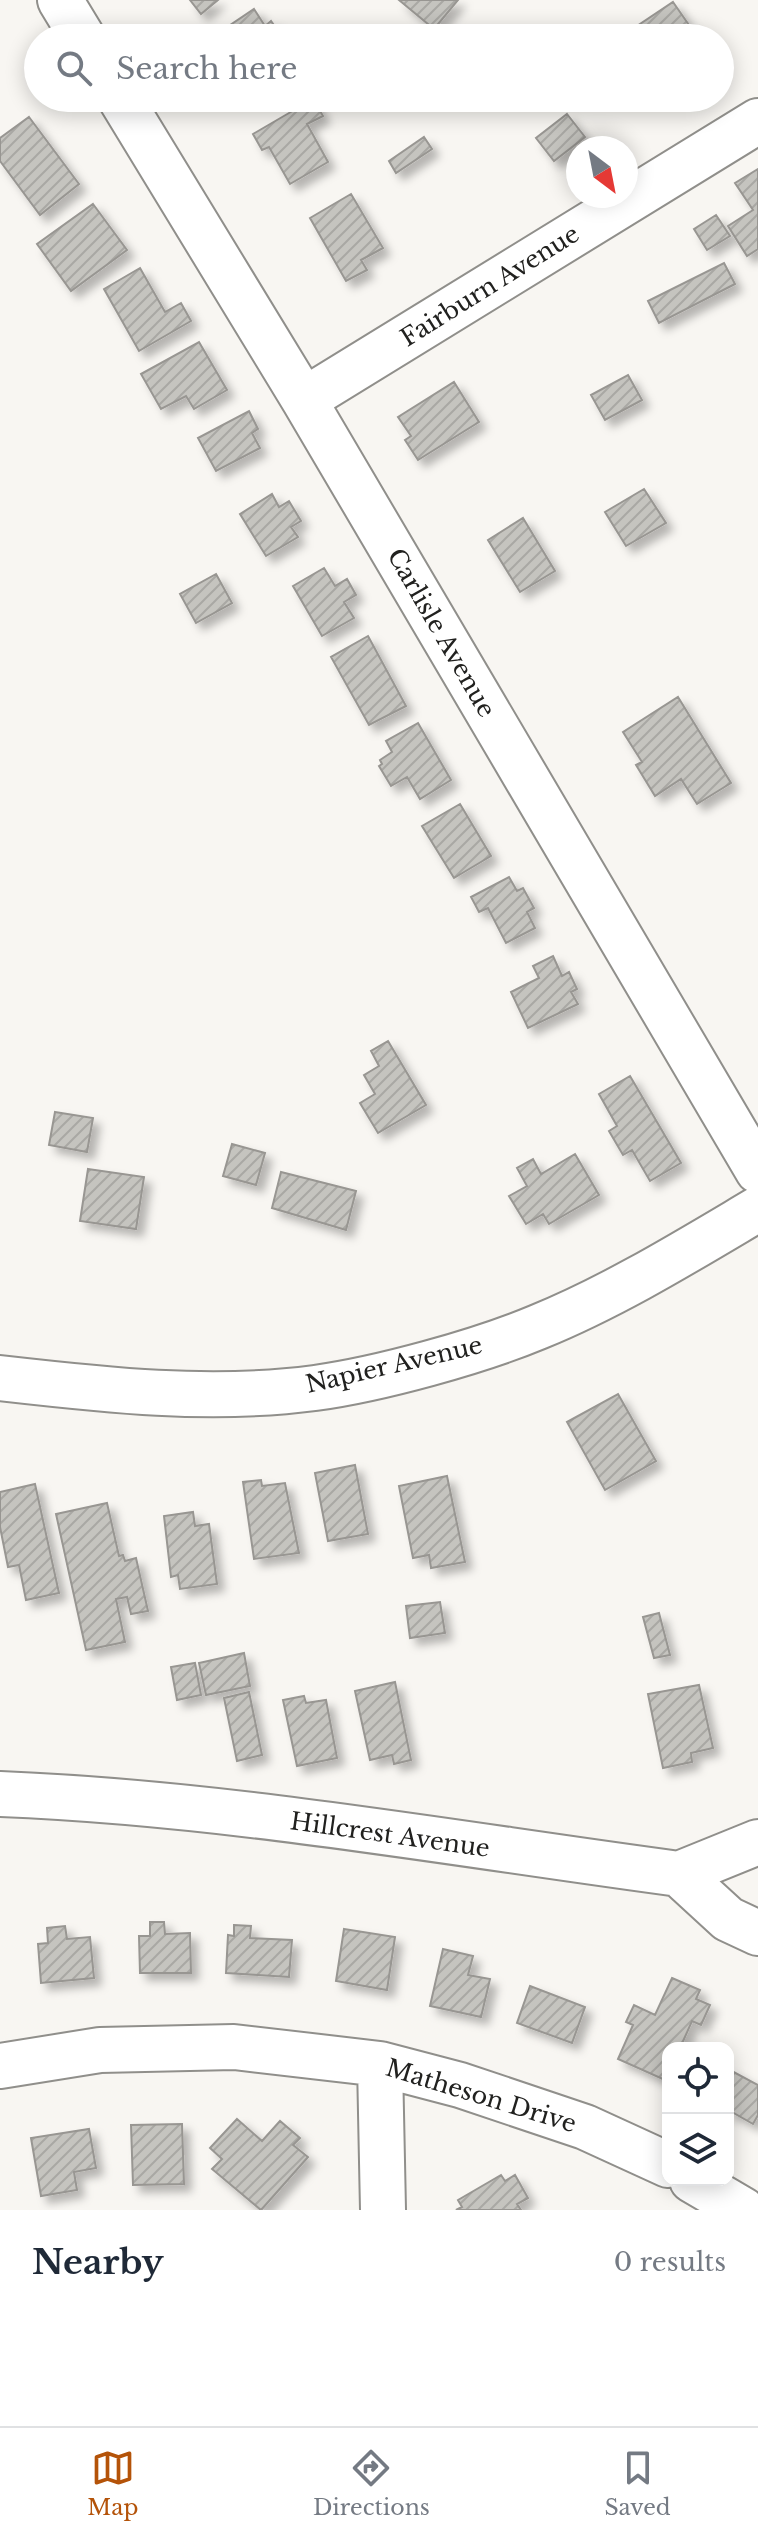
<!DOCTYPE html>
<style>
:root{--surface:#fff;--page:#f2f2f3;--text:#1f2937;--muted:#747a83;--line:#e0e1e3;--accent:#b45309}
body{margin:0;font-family:"Libre Baskerville",serif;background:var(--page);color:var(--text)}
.controls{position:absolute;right:24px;bottom:24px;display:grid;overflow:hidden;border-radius:16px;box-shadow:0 4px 20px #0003}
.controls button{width:72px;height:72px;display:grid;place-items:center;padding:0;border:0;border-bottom:2px solid var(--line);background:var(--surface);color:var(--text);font:40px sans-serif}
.compass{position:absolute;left:566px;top:136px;width:72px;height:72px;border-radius:50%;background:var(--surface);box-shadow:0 4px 20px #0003;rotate:148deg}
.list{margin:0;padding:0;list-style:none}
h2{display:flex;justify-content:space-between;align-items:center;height:104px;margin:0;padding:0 32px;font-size:34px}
h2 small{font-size:26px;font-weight:400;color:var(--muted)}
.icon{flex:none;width:44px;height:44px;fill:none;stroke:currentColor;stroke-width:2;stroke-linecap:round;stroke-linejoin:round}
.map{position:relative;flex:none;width:758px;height:2210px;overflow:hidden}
.search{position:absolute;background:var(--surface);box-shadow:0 4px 20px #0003;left:24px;right:24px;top:24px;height:88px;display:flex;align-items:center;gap:20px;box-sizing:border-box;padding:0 28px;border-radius:44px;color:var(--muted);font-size:30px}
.sheet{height:216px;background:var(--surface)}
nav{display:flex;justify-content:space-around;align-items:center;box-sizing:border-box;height:112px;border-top:2px solid var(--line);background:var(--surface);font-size:22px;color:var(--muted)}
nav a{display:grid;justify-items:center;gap:4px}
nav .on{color:var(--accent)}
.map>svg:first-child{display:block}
</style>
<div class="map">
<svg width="758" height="2210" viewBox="0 0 758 2210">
<defs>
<pattern id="building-hatch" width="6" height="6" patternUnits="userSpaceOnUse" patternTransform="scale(2)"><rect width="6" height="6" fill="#c5c4bf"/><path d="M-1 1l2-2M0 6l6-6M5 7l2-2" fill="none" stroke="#a9a8a4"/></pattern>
<filter id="shadow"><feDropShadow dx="7" dy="7" stdDeviation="4" flood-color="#0004"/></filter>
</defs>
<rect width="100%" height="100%" fill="#f8f6f2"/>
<path fill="url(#building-hatch)" stroke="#989692" stroke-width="2" filter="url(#shadow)" d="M 190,0 L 218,0 L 201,14 Z
M 399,0 L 458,0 L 434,29 Z
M 673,2 L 698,38 L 646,38 L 637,26 Z
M 254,9 L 265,26 L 271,21 L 283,38 L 211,38 Z
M 313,99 L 323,116 L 307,124 L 328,162 L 290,184 L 269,147 L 262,150 L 253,134 Z
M 567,114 L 585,137 L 554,161 L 536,138 Z
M 29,117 L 79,184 L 40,215 L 0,161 L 0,138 Z
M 424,137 L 432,149 L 396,173 L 389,161 Z
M 758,169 L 758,249 L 747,256 L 728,226 L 753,210 L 735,183 Z
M 351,194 L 383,248 L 361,260 L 367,270 L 346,281 L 310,218 Z
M 93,204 L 127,250 L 71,291 L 37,244 Z
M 716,215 L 730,236 L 707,250 L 694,229 Z
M 724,263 L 735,284 L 659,323 L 648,301 Z
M 140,268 L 165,312 L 181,303 L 191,321 L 139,351 L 104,289 Z
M 199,342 L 227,390 L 194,409 L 186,396 L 161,409 L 141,374 Z
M 628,375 L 642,400 L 605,420 L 591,395 Z
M 454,382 L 479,422 L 418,460 L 405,440 L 411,436 L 398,417 Z
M 249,411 L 258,429 L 252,433 L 260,448 L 216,471 L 198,438 Z
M 644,489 L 666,523 L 626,546 L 605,512 Z
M 272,494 L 279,507 L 289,501 L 301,521 L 291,527 L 298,537 L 266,556 L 240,514 Z
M 523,518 L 555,571 L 520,592 L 488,540 Z
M 324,568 L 335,586 L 347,579 L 356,595 L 344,602 L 354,618 L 322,636 L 293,586 Z
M 216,574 L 232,603 L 196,623 L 180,594 Z
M 368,636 L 406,706 L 369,725 L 331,657 Z
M 678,697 L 731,783 L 697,804 L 681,779 L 655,796 L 636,765 L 642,762 L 623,732 Z
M 418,723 L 451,780 L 420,799 L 407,777 L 391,786 L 379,766 L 382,764 L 380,760 L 392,752 L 386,741 Z
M 460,804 L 491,856 L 454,878 L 422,826 Z
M 509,877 L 517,891 L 523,888 L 534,908 L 527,912 L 535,928 L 506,943 L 488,908 L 479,912 L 471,897 Z
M 553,956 L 562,976 L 569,972 L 577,989 L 571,992 L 578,1004 L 528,1028 L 511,992 L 539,978 L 533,966 Z
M 388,1041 L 426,1105 L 378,1133 L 360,1103 L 375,1094 L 364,1075 L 379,1066 L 371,1051 Z
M 630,1076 L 681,1163 L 650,1181 L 632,1150 L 623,1155 L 609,1131 L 617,1126 L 599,1094 Z
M 55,1112 L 93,1118 L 87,1152 L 49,1145 Z
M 232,1144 L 265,1153 L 256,1185 L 223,1176 Z
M 575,1154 L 599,1195 L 549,1224 L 543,1214 L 526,1224 L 509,1196 L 527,1186 L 517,1168 L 533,1159 L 541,1174 Z
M 88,1169 L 144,1177 L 136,1229 L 80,1221 Z
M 281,1172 L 356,1191 L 346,1230 L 272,1208 Z
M 618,1394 L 656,1461 L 605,1490 L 567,1422 Z
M 355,1465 L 368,1534 L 328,1541 L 315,1473 Z
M 447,1476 L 465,1562 L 431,1568 L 429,1555 L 413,1558 L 399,1486 Z
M 261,1480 L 262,1486 L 285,1483 L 299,1553 L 254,1559 L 243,1482 Z
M 35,1484 L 59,1593 L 26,1600 L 19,1565 L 8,1567 L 0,1527 L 0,1492 Z
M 107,1503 L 119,1556 L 123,1555 L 125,1561 L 136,1558 L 148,1611 L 131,1614 L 127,1597 L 116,1599 L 125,1642 L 86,1650 L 56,1514 Z
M 193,1512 L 195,1526 L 209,1524 L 217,1584 L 180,1589 L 178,1575 L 171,1577 L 164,1516 Z
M 440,1602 L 445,1633 L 410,1638 L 406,1606 Z
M 659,1613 L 670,1655 L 654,1658 L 643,1617 Z
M 244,1653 L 250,1686 L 206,1695 L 199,1663 Z
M 195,1663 L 201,1695 L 177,1700 L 171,1667 Z
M 395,1682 L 411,1760 L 394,1764 L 392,1755 L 370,1760 L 355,1691 Z
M 699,1685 L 713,1748 L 691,1753 L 692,1762 L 663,1768 L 648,1694 Z
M 249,1692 L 262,1755 L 237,1761 L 224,1698 Z
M 304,1696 L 306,1703 L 326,1700 L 337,1758 L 297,1766 L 283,1700 Z
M 150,1922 L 164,1922 L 165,1934 L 190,1933 L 191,1973 L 140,1973 L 139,1936 L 150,1936 Z
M 234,1925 L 251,1926 L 250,1938 L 292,1940 L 289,1977 L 226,1973 L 228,1935 L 234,1936 Z
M 65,1926 L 67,1939 L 90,1937 L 94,1978 L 41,1983 L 38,1944 L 48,1943 L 47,1928 Z
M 344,1929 L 395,1937 L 387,1990 L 336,1981 Z
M 443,1949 L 473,1956 L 468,1975 L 490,1979 L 481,2017 L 430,2006 Z
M 672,1978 L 700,1990 L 696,1999 L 710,2005 L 701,2025 L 692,2021 L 680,2048 L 668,2048 L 665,2080 L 618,2059 L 633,2025 L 626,2022 L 634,2005 L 655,2015 Z
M 530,1986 L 585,2007 L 572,2043 L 517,2023 Z
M 728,2069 L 758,2085 L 758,2115 L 753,2124 L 730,2111 L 728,2116 Z
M 237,2119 L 262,2141 L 280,2121 L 300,2138 L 293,2145 L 308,2157 L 261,2210 L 212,2169 L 222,2159 L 210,2148 Z
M 182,2124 L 184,2184 L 133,2185 L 131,2125 Z
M 89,2129 L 96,2168 L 74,2172 L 77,2190 L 41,2196 L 31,2138 Z
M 501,2175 L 505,2181 L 515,2175 L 528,2198 L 517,2204 L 521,2210 L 456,2210 L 462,2207 L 458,2200 Z"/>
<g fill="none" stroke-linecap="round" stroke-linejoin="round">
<g stroke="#908f8b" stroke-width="48">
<path id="minor" d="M 60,0 L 83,38
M 120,98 L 304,400 L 758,1171
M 304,400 L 758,121
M 0,1378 C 105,1390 210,1402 315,1388 C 380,1379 478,1352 538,1327 C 614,1296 687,1251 758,1209
M 0,1794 C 227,1803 454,1844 679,1874 L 728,1919 L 758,1933
M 679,1874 L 758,1842
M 380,2064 L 383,2210
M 0,2066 L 100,2050 L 234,2047 L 380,2064 L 460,2085 L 585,2127 L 668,2165
M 692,2180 L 743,2210"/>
</g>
<use href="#minor" stroke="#fff" stroke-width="44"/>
</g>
<g text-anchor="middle" stroke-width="6" stroke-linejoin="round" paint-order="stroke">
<g font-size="24" fill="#21211f" stroke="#fff">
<text transform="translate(490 286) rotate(-32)" y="8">Fairburn Avenue</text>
<text transform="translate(441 633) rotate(60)" y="8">Carlisle Avenue</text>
<text transform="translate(394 1365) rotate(-13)" y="8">Napier Avenue</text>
<text transform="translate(390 1835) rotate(8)" y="8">Hillcrest Avenue</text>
<text transform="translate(481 2096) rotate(17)" y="8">Matheson Drive</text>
</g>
</g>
</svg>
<div class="controls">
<button><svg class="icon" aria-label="locate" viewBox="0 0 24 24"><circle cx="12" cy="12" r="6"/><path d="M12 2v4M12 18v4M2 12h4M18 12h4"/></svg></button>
<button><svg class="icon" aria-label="layers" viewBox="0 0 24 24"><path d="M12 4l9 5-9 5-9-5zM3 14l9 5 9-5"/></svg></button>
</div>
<svg class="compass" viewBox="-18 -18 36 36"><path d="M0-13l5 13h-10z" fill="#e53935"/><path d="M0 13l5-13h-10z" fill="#747a83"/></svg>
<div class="search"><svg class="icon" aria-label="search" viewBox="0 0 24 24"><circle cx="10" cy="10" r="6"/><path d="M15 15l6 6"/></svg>Search here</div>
</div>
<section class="sheet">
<h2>Nearby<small>0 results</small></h2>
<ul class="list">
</ul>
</section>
<nav>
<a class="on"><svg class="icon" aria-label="map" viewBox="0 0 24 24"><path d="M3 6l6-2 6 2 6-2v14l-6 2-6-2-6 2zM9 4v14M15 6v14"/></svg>Map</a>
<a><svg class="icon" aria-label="directions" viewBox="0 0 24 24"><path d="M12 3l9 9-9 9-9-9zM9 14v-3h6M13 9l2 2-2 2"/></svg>Directions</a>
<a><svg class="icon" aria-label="saved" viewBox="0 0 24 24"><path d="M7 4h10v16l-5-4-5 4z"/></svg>Saved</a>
</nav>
